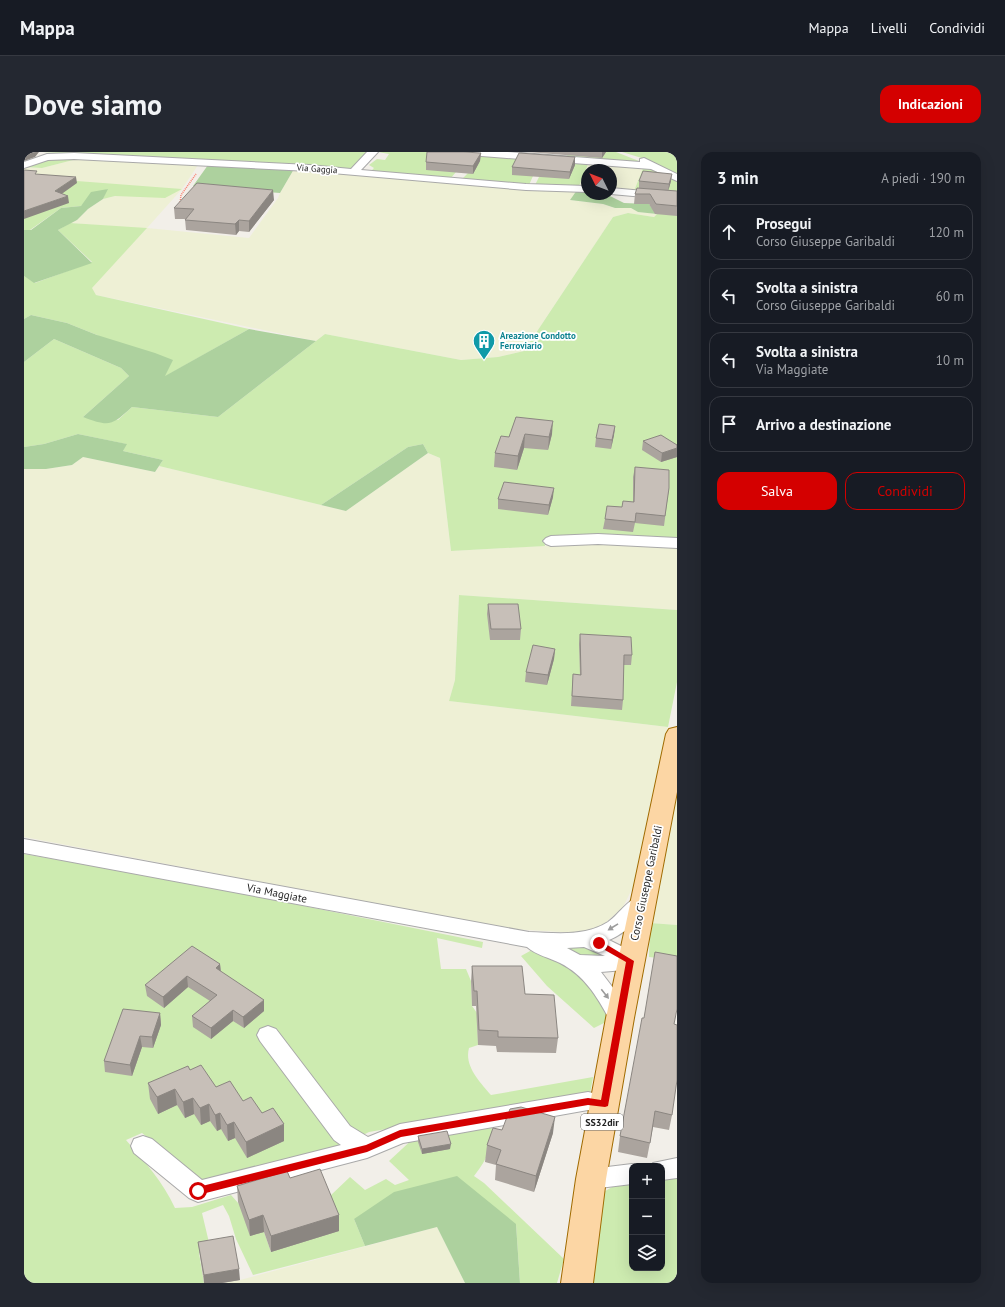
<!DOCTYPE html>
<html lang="it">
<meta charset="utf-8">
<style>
:root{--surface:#171b24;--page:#242831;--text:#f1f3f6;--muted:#9ea1a6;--line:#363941;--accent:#d40000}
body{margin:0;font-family:"PT Sans",sans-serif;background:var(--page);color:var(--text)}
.controls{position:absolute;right:12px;bottom:12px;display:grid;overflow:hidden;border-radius:8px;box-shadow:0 4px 16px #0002}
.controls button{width:36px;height:36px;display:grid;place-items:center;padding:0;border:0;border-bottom:1px solid var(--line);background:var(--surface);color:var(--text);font:20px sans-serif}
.compass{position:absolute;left:557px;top:12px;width:36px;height:36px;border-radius:50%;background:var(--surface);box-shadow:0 4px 16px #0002;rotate:312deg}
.stop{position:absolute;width:12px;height:12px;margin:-9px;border:3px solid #d40000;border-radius:50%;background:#fff}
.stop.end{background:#d40000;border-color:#fff;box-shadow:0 1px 4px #0008}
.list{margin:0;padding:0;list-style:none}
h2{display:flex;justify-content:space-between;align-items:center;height:52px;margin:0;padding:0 16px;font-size:17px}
h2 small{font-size:13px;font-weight:400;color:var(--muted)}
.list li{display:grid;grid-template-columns:26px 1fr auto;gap:12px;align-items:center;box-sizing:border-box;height:56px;margin:0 8px 8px;padding:0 8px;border:1px solid var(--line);border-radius:12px}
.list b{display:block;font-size:15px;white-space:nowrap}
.list p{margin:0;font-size:13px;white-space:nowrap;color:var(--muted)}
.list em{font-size:13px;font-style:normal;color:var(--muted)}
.actions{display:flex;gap:8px;padding:12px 16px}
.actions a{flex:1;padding:9px 0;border:1px solid var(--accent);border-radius:12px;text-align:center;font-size:14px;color:var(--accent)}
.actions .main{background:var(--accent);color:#fff}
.icon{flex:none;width:22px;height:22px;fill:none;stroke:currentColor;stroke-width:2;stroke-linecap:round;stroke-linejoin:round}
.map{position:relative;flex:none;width:653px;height:1131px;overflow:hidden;border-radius:12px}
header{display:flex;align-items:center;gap:24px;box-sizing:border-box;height:56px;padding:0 20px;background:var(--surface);border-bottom:1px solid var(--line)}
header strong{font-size:19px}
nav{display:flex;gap:22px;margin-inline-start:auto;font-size:14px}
.intro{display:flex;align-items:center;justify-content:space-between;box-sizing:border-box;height:96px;padding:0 24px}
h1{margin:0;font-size:28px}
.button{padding:10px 18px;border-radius:12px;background:var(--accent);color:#fff;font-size:14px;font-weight:700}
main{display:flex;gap:24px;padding:0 24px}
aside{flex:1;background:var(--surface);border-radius:12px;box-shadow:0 4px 16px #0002}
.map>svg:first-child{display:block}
</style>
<header>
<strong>Mappa</strong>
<nav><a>Mappa</a><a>Livelli</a><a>Condividi</a></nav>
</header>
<div class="intro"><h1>Dove siamo</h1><a class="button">Indicazioni</a></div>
<main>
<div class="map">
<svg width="653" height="1131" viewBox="0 0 653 1131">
<rect width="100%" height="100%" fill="#f2efe9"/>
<path fill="#eef0d5" d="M 57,6 L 174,13 L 158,37 L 123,76 L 225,86 L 254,46 L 256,41 L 270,17 L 553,38 L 546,48 L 579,52 L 591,56 L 607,56 L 615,60 L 633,62 L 630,65 L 604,61 L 589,65 L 500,199 L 474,205 L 437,208 L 301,182 L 292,189 L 72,143 L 67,136 L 122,77 L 46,71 L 53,68 L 64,57 L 79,47 L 91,44 L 0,25 L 0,15 L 18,16 Z
M 565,10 L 620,14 L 610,39 L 587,37 L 587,18 L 563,18 L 563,35 L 555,34 Z
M 404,301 L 416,306 L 427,399 L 535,393 L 572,390 L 653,393 L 653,458 L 435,443 L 431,528 L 425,549 L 644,575 L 610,733 L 599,755 L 578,774 L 554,781 L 486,777 L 0,685 L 0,317 L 22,317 L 48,313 L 59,305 L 131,320 L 135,314 L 322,359 Z
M 653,637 L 653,773 L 626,771 Z
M 413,1075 L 441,1131 L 198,1131 L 216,1128 Z"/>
<path fill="#cdebb0" d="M 18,0 L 344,0 L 325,18 Z
M 354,0 L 429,0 L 517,6 L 505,33 L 438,27 L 444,21 L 432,20 L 426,27 L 347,19 L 350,16 L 345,13 L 353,7 L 361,8 L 365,2 Z
M 544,0 L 592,0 L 620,11 L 543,5 Z
M 598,0 L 643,0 L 653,4 L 653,24 L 621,7 Z
M 57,6 L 18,16 L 0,15 L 28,7 Z
M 524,7 L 565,10 L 555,34 L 511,33 Z
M 620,14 L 624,14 L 653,28 L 653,43 L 610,39 Z
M 0,25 L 158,37 L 141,46 L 91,44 L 79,47 L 83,37 L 57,54 L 37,56 L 6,78 L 0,78 Z
M 653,56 L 653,388 L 539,385 L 520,387 L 521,394 L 427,399 L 416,306 L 404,301 L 399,292 L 384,295 L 297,353 L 135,314 L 139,308 L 99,299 L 102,292 L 54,282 L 20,292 L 0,295 L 0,210 L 30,187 L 97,216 L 105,224 L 59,265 L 94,268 L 108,255 L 194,265 L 301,182 L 437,208 L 474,205 L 500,199 L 589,65 L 604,61 L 630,65 L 633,62 Z
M 46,71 L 123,76 L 68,136 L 72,143 L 225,177 L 140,225 L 73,183 L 43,171 L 7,163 L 0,167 L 0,124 L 11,131 L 68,110 L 34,78 Z
M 435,443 L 653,458 L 653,530 L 644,575 L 425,549 L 431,528 Z
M 0,702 L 145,727 L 459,790 L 458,796 L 413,786 L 417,817 L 442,817 L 447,829 L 448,854 L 453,861 L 454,893 L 445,896 C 440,914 456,930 467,943 L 569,925 L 566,942 L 345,980 L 311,997 L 178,1031 L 118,981 L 102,988 C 121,1010 139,1030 151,1056 L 168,1055 L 207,1043 L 240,1080 L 247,1100 L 326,1025 L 341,1038 L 362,1027 L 371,1033 L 385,1028 L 365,1009 L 392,984 L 468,971 C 468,995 465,1005 450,1024 L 460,1031 L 540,1107 L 533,1131 L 496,1131 L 492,1072 L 330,1067 L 341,1094 L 229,1123 L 212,1087 L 205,1064 L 199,1053 L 178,1061 L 187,1099 L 175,1101 L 180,1131 L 0,1131 Z
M 626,771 L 653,773 L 653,808 L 625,805 Z
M 536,792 L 559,792 L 588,803 L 577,808 L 545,801 Z
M 506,799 L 540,808 L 582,852 L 584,869 L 570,876 L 523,834 L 497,804 Z
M 653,1023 L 653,1131 L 567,1131 L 578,1041 L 598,1029 L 608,1028 L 608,1116 L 638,1116 L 638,1025 Z"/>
<path fill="#add19e" d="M 184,13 L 270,17 L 256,41 L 169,34 Z
M 84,37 L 79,47 L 64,57 L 53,68 L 34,78 L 68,111 L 10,131 L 0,124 L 0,78 L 7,78 L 37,56 L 57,54 L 67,40 Z
M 553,38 L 563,39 L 563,42 L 582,42 L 600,51 L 625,52 L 633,62 L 614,60 L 607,56 L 591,56 L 579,52 L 546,48 Z
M 7,163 L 43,171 L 73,183 L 131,201 L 149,208 L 141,224 L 225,177 L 292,189 L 194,265 L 108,255 C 87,274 86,275 59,265 L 105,224 L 97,216 L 30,187 L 0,210 L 0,167 Z
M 54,282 L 103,292 L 99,299 L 139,308 L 131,320 L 59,305 L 48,313 L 22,317 L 0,317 L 0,295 L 20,292 Z
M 399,292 L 404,301 L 322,359 L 297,353 L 384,295 Z
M 433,1024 L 492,1072 L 496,1131 L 441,1131 L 413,1075 L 341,1094 L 330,1067 L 370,1040 Z"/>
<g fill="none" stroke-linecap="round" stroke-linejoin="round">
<g stroke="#a9a9a9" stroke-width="2">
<path id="minor" d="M 343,0 L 354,0 L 337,18 L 502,32 L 563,34 L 563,40 L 502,38 L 285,19 L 50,7 L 24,8 L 0,16 L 0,10 L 23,2 L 50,1 L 285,13 L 327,17 Z
M 440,0 L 484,0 L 616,10 L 616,7 L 620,6 L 653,22 L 653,29 L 627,17 L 445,3 Z
M 587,36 L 653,42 L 653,48 L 587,42 Z
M 574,382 L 653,386 L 653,396 L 574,392 L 527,394 L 522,392 L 519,389 L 522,386 L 527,384 Z
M 0,687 L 505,780 C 531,781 561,785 584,770 C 598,760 608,739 626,745 L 629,750 C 622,763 600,782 585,788 L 615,803 L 618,809 L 615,815 L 600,818 L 577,820 L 596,845 L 607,866 L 604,872 L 596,875 L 588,872 C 575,848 562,824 536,811 C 526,806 512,803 503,795 L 0,701 ZM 560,795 L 581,804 L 556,803 L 543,796 Z
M 244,874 L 252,877 L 326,974 L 344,985 L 376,972 L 564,940 L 589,945 L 593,952 L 589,959 L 581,962 L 564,958 L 379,991 L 343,1006 L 174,1050 L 165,1046 L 110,1001 L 107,994 L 110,987 L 119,984 L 128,987 L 178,1028 L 317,993 L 310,988 L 236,889 L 233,883 L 236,877 Z
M 653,1006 L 653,1026 L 638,1028 L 638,1014 L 628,1014 L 629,1011 Z
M 608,1012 L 615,1014 L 608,1014 L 608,1032 L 567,1037 L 558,1034 L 555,1027 L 558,1020 L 567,1017 Z"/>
</g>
<g stroke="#a06b00" stroke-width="2">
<path id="major" d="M 653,575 L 653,640 L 610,866 L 582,1027 L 569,1131 L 537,1131 L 552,1027 L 582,866 L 642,582 L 645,577 Z"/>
</g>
<path stroke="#fa8072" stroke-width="1.5" stroke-dasharray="1 1" stroke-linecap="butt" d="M 156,52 L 157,43 L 172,22"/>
<use href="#minor" fill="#fff" fill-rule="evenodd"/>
<use href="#major" fill="#fcd6a4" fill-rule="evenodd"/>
</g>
<path fill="#aba49e" d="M 504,0 L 582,0 L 578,6 Z
M 457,1 L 456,9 L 449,22 L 402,18 L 402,10 Z
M 551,5 L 551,13 L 545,27 L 488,23 L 488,15 Z
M 615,29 L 647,29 L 644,39 L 653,39 L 653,64 L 631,62 L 625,52 L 610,52 L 611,42 L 615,36 Z
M 250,48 L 225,80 L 215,79 L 212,83 L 162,78 L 161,67 L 151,67 L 150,56 Z
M 492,265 L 528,282 L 524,298 L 500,296 L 493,318 L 470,315 L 471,301 L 485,285 Z
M 591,274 L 590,283 L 587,297 L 571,295 L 572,286 Z
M 619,289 L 653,293 L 653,305 L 637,310 L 618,298 Z
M 611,315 L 645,336 L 640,374 L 611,371 L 609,380 L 579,377 L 581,367 L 598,355 L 609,350 L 609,325 Z
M 529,345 L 524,363 L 474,357 L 474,347 Z
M 464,452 L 497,477 L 496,488 L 466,488 L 463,462 Z
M 556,482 L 608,503 L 607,513 L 599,513 L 599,548 L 598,558 L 547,554 L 549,522 L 556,523 L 555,492 Z
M 531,497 L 530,507 L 523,533 L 501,530 L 502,520 Z
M 196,812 L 197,820 L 240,859 L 220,876 L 209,869 L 187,887 L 169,875 L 168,864 L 186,849 L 164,835 L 140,856 L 123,844 L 121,833 Z
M 448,814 L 501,842 L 534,886 L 532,901 L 473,900 L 472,894 L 454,893 L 452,854 L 448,854 L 447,829 Z
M 136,861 L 137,873 L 129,896 L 118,895 L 108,924 L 81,920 L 80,909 Z
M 650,872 L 648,963 L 645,978 L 629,975 L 623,1006 L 594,1000 L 596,984 Z
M 166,918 L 192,935 L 219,949 L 238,961 L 260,989 L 223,1006 L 211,986 L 204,989 L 197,977 L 193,979 L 186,969 L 177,973 L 170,962 L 161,966 L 153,953 L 134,962 L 126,947 L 124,931 Z
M 478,978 L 529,981 L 510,1040 L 471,1028 L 472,1013 L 461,1010 L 463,993 Z
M 394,984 L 426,997 L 398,1002 L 394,990 Z
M 266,1026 L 315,1063 L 315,1079 L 247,1100 L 240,1080 L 226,1084 L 214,1050 L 213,1034 Z
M 174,1090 L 216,1128 L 198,1131 L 180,1131 Z"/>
<path fill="#8b8681" d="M 4,0 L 15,0 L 11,5 L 0,9 L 0,2 Z
M 578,0 L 582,0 L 578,6 Z
M 457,1 L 456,9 L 449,22 L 449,14 Z
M 551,5 L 551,13 L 545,27 L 546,20 Z
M 648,22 L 647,29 L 644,40 L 645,32 Z
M 52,25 L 53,31 L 32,46 L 31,39 Z
M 249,38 L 250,48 L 225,80 L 225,69 Z
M 44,44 L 45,51 L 0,67 L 0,59 Z
M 215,68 L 215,79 L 212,83 L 211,72 Z
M 529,269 L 528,282 L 524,298 L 525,285 Z
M 591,274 L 590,283 L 587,297 L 588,288 Z
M 501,282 L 500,296 L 493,318 L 494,304 Z
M 653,296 L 653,305 L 637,310 L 638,301 Z
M 530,336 L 529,345 L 524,363 L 525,353 Z
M 531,497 L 530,507 L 523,533 L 524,523 Z
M 196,812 L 197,823 L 192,816 Z
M 163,824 L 164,835 L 140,856 L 139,845 Z
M 240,848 L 240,859 L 220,876 L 219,865 Z
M 209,858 L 209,869 L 187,887 L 187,876 Z
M 136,861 L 137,873 L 129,896 L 128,885 Z
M 116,884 L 118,895 L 108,924 L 106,913 Z
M 151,937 L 153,953 L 134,962 L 133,945 Z
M 169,946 L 170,962 L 161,966 L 159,950 Z
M 185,952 L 186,969 L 177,973 L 176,956 Z
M 196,961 L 197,977 L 193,979 L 191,963 Z
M 531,965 L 529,981 L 510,1040 L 512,1024 Z
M 210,970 L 211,986 L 204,989 L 203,973 Z
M 260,972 L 260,989 L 223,1006 L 222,990 Z
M 427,992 L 426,997 L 398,1002 L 398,997 Z
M 239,1063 L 240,1080 L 226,1084 L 225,1068 Z
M 315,1063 L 315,1079 L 247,1100 L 247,1084 Z
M 215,1117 L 216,1128 L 198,1131 L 180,1131 L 180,1123 Z"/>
<path fill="#c7bfb8" stroke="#8b8681" d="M 403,0 L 440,0 L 457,1 L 449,14 L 402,10 Z
M 495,1 L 551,5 L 546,20 L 488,15 Z
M 0,18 L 13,19 L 11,22 L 52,25 L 31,39 L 44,44 L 0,59 Z
M 619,19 L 648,22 L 645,32 L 615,29 Z
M 173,31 L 249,38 L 225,69 L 215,68 L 211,72 L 161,68 L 170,57 L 150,56 Z
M 613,36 L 653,39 L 653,54 L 632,52 L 626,42 L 611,42 Z
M 492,265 L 529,269 L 525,285 L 501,282 L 494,304 L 471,301 L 477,284 L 485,285 Z
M 575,272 L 591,274 L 588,288 L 572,286 Z
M 637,283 L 653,293 L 653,296 L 638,301 L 619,289 Z
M 611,315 L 645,318 L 645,336 L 641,364 L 612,361 L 611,370 L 581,367 L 583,354 L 598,355 L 599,349 L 610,350 Z
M 480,330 L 530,336 L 525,353 L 474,347 Z
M 464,452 L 494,452 L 497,477 L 467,477 Z
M 556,482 L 607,485 L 608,503 L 600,503 L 599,548 L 548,544 L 549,522 L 557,523 Z
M 509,493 L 531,497 L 524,523 L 502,520 Z
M 168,794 L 196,812 L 192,816 L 240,848 L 219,865 L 209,858 L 187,876 L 168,864 L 193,843 L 163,824 L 139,845 L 121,833 Z
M 631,800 L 653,804 L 653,857 L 650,872 L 653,873 L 653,928 L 648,963 L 631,959 L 626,991 L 596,984 L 618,866 L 620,866 Z
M 448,814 L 498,814 L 501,842 L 530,843 L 534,886 L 474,885 L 474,879 L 455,878 L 453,839 L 450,839 Z
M 99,857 L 136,861 L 128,885 L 116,884 L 106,913 L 80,909 Z
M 177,913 L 192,935 L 206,929 L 219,949 L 227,945 L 238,961 L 249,956 L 260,972 L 222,990 L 210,970 L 203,973 L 196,961 L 191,963 L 185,952 L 176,956 L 169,946 L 159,950 L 151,937 L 133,945 L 124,931 L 164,914 L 166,918 Z
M 497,955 L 531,965 L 512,1024 L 472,1012 L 477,998 L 463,993 L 469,976 L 478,978 L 486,957 Z
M 423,979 L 427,992 L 398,997 L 394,984 Z
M 296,1017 L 315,1063 L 247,1084 L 239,1063 L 225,1068 L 213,1034 L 263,1019 L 266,1026 Z
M 209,1084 L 215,1117 L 180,1123 L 174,1090 Z"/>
<defs><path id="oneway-solid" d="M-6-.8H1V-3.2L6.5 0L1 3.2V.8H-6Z"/></defs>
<g fill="#9c9c9c">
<use href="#oneway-solid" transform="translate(589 775) rotate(148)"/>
<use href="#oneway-solid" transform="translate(581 842) rotate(52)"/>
</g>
<path fill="#d40000" d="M 575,788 L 610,809 L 584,954 L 581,955 L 564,953 L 377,985 L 343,1000 L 174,1043 L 171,1041 L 169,1039 L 171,1036 L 174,1035 L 342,993 L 376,978 L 564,946 L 577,948 L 602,810 L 572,793 L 571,791 Z"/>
<defs>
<g id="building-pin" transform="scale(1.15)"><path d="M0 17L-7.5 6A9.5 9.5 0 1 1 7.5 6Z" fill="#0f9aa8" stroke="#fff"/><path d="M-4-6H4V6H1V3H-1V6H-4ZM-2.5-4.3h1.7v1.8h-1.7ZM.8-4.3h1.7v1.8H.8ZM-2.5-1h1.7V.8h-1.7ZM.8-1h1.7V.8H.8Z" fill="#fff"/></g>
</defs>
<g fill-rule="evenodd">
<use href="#building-pin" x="460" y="189"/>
</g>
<g text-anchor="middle" stroke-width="3.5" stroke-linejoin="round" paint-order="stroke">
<g font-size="9" fill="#222" stroke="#fff">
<text transform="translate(293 17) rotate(4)" y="3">Via Gaggia</text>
</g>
<g font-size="9" font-weight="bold" fill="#0d838f" stroke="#fff" text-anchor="start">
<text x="476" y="187">Areazione Condotto<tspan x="476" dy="10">Ferroviario</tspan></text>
</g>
<rect fill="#fff" stroke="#646464" stroke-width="1" x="557" y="962" width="42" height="16" rx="3"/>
<g font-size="10" font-weight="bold" fill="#222">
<text x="578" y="974">SS32dir</text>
</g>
<g font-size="11" fill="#222" stroke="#fff">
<text transform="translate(622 731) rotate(-78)" y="4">Corso Giuseppe Garibaldi</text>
<text transform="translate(253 741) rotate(11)" y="4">Via Maggiate</text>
</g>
</g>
</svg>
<div class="controls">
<button>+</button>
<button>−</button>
<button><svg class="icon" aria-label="layers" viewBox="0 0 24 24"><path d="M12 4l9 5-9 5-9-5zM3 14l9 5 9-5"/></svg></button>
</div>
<svg class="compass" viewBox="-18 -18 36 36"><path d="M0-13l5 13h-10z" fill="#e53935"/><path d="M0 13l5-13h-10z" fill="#9ea1a6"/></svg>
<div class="stop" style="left:174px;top:1039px"></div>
<div class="stop end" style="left:575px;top:791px"></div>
</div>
<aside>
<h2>3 min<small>A piedi · 190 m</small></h2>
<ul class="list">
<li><svg class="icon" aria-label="ahead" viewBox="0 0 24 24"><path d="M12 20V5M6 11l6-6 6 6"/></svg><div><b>Prosegui</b><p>Corso Giuseppe Garibaldi</p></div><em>120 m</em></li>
<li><svg class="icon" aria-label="left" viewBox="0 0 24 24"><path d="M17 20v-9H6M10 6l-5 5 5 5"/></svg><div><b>Svolta a sinistra</b><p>Corso Giuseppe Garibaldi</p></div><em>60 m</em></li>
<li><svg class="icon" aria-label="left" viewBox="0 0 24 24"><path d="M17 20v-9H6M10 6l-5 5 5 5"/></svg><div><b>Svolta a sinistra</b><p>Via Maggiate</p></div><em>10 m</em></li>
<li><svg class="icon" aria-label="arrive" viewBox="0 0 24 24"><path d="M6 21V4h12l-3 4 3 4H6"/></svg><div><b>Arrivo a destinazione</b></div></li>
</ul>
<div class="actions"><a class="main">Salva</a><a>Condividi</a></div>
</aside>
</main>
